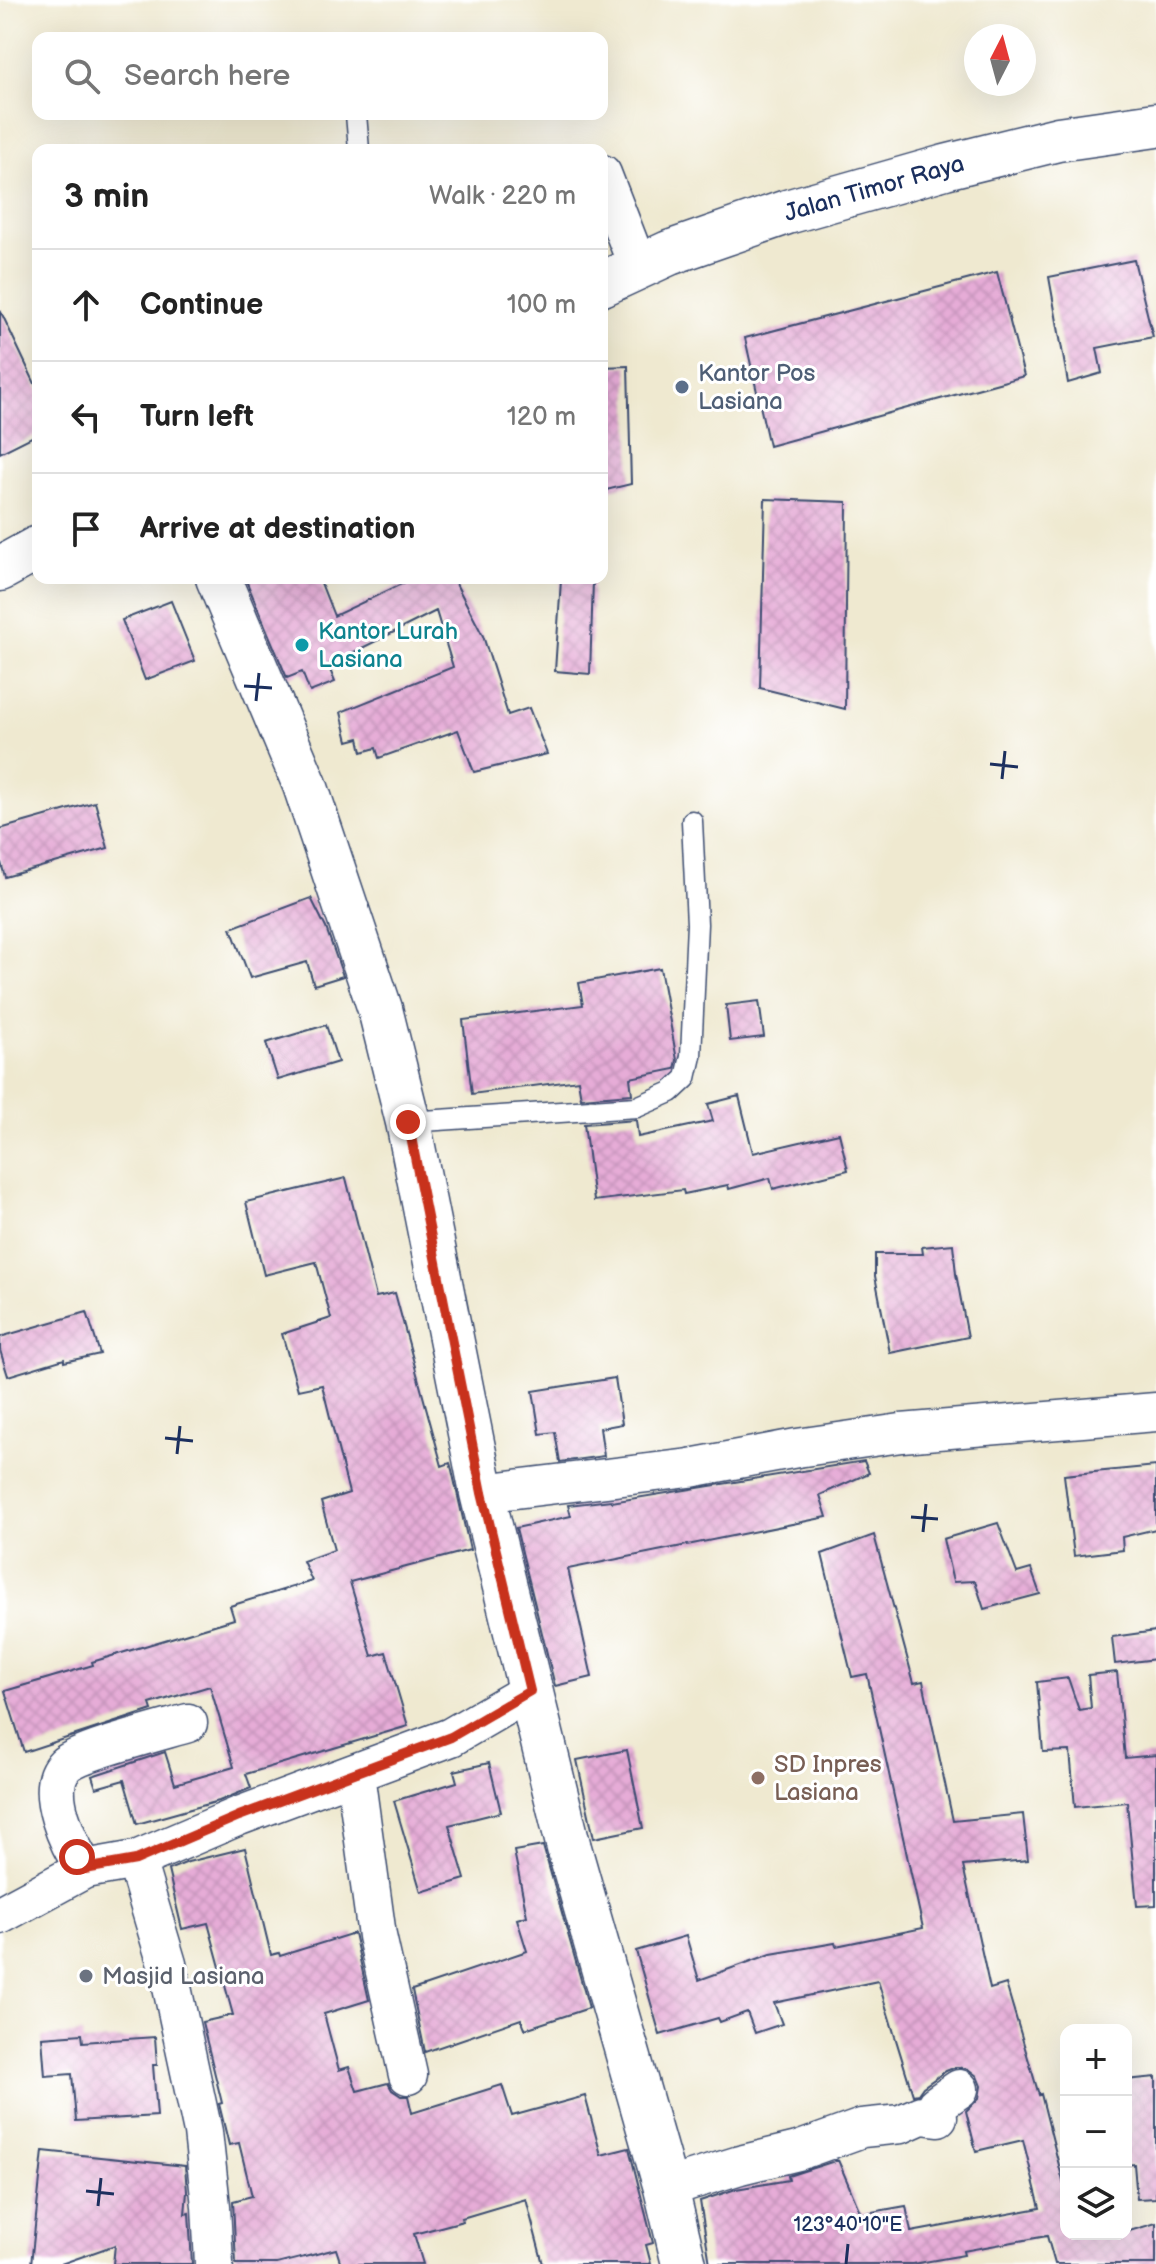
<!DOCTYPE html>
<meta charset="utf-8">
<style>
:root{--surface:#fff;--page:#f6f6f6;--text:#222;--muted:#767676;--line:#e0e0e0}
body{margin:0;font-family:"Balsamiq Sans",sans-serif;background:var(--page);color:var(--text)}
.controls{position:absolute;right:24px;bottom:24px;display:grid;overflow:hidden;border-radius:16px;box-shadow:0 8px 32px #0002}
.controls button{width:72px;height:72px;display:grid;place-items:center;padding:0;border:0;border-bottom:2px solid var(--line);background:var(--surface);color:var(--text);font:40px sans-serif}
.compass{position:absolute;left:964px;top:24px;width:72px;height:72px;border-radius:50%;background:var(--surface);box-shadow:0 8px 32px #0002;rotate:6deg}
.stop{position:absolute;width:24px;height:24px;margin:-18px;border:6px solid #c8321e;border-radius:50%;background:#fff}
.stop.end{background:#c8321e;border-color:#fff;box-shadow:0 2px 8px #0008}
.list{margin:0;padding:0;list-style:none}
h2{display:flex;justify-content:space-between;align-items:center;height:104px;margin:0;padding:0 32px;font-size:34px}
h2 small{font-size:26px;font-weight:400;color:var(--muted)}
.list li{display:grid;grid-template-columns:52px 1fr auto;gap:24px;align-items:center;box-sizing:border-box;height:112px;padding:0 32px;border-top:2px solid var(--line)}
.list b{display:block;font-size:30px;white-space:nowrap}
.list em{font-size:26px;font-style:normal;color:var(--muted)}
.icon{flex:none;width:44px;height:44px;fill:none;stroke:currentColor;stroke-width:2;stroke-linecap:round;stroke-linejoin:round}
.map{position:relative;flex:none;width:1156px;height:2264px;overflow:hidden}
.search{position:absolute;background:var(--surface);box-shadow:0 8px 32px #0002;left:32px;top:32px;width:576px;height:88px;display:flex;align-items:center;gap:20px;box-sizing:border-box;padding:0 28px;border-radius:16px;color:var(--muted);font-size:30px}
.panel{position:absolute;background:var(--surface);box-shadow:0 8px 32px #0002;left:32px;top:144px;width:576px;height:440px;border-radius:16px}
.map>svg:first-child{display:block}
</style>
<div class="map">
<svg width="1156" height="2264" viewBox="0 0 1156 2264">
<defs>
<pattern id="building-cross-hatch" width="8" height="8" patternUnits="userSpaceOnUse" patternTransform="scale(2)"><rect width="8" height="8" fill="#e6acd7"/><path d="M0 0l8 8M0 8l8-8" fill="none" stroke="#c594bb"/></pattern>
</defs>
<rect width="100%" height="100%" fill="#fff"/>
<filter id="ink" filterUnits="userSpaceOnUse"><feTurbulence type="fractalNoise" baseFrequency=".0125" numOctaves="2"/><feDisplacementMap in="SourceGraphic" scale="16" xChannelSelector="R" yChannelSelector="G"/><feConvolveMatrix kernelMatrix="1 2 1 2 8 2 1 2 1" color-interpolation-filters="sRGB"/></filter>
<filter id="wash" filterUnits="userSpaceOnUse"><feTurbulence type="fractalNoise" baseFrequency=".006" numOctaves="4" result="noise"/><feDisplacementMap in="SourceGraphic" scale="32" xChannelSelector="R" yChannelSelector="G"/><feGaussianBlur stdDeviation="1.8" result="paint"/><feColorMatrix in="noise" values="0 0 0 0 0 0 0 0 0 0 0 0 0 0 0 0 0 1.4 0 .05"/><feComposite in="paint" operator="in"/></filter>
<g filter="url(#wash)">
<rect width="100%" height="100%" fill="#efe9d0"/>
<g id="blocks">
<path fill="url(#building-cross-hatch)" d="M 1134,260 L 1153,337 L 1097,348 L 1102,373 L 1068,383 L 1049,277 Z
M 997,272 L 1024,376 L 769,446 L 745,338 Z
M 0,310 L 38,390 L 38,434 L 0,453 Z
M 628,366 L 631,484 L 602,491 L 602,367 Z
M 765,499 L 847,502 L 845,709 L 760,688 Z
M 245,578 L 319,578 L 334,616 L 414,578 L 453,578 L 483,636 L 508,715 L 529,708 L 547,754 L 474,772 L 458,730 L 379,758 L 376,748 L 362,752 L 359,738 L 348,741 L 341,712 L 453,667 L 436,611 L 328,665 L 335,682 L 310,692 L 302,672 L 287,678 Z
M 561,580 L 593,581 L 590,674 L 555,671 Z
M 171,601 L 195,661 L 145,680 L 122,620 Z
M 95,802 L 108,848 L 5,877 L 0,859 L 0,829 Z
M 311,898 L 326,928 L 343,976 L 314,985 L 307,962 L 250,978 L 231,928 Z
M 660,968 L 677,1060 L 675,1069 L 630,1078 L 632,1094 L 581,1098 L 578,1080 L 472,1094 L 463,1020 L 583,1005 L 579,983 Z
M 759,1001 L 764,1037 L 730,1041 L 726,1005 Z
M 326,1025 L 338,1062 L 278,1080 L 266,1043 Z
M 739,1096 L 753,1153 L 839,1133 L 848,1170 L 773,1189 L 770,1178 L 729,1189 L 728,1185 L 684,1194 L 683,1190 L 594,1201 L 584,1124 L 636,1120 L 638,1137 L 713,1121 L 708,1104 Z
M 346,1178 L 376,1297 L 395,1293 L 442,1466 L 450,1463 L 452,1470 L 470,1550 L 350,1582 L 372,1656 L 386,1652 L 408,1726 L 246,1774 L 251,1788 L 219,1801 L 137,1824 L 124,1780 L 96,1788 L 92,1776 L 165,1752 L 175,1784 L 234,1767 L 210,1686 L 150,1704 L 152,1710 L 24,1752 L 5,1691 L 93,1665 L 92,1662 L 234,1619 L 230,1606 L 312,1581 L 303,1561 L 334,1550 L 321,1502 L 349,1493 L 322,1385 L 298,1390 L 282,1334 L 331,1318 L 316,1262 L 264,1275 L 246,1202 Z
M 953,1244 L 956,1274 L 968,1337 L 890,1353 L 875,1276 L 875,1254 L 923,1254 L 922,1247 Z
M 87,1312 L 100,1354 L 64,1362 L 64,1359 L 8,1376 L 0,1350 L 0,1337 Z
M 615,1378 L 622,1424 L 600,1428 L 604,1456 L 560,1462 L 555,1432 L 540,1434 L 533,1391 Z
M 864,1461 L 869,1473 L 820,1495 L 827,1517 L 568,1569 L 592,1677 L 555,1686 L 516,1528 L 571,1516 L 568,1505 L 611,1500 L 612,1502 Z
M 1156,1466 L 1156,1529 L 1122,1537 L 1123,1550 L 1074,1556 L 1064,1475 Z
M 998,1523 L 1017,1573 L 1031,1569 L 1040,1594 L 984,1609 L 975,1581 L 953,1582 L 943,1539 Z
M 874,1535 L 914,1683 L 923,1681 L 953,1821 L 1023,1814 L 1028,1860 L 963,1866 L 990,1989 L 1006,1984 L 1039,2095 L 1041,2094 L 1066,2193 L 1066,2234 L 1126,2234 L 1126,2232 L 1156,2223 L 1156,2264 L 1055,2264 L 1047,2236 L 963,2251 L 964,2255 L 913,2264 L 710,2264 L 700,2201 L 736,2189 L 789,2180 L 788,2176 L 838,2160 L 861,2214 L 906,2206 L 911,2232 L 1040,2208 L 1023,2140 L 976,2151 L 966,2111 L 979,2098 L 981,2086 L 977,2076 L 968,2069 L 956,2067 L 946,2071 L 923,2087 L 918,2094 L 913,2095 L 878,1981 L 774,2003 L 782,2024 L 755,2033 L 747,2012 L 720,2022 L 718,2018 L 660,2035 L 636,1951 L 686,1936 L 699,1980 L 771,1954 L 835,1943 L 836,1946 L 923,1928 L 867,1674 L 852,1677 L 822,1554 Z
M 1156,1631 L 1156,1659 L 1115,1664 L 1112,1637 Z
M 1117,1672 L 1125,1758 L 1156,1755 L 1156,1905 L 1137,1906 L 1127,1802 L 1075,1807 L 1070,1751 L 1043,1752 L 1037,1682 L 1068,1678 L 1079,1710 L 1091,1708 L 1088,1675 Z
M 627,1750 L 643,1828 L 594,1838 L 577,1760 Z
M 489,1763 L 501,1812 L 449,1825 L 465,1879 L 421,1892 L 394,1801 L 457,1782 L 454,1771 Z
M 543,1846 L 589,2008 L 525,2029 L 521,2019 L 425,2052 L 412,1990 L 527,1951 L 517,1919 L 527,1916 L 514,1851 Z
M 245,1848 L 271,1955 L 279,1953 L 280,1956 L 354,1933 L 369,2000 L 324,2014 L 339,2070 L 349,2067 L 357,2091 L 388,2083 L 392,2090 L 401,2096 L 408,2096 L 412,2113 L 502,2085 L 512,2116 L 585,2096 L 601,2155 L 629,2148 L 653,2243 L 646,2245 L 651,2264 L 543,2264 L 526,2199 L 462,2218 L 463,2221 L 414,2234 L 423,2264 L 341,2264 L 336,2249 L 277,2264 L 236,2264 L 233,2201 L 252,2196 L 239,2143 L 229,2145 L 219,2104 L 222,2103 L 202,2022 L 233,2015 L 208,1923 L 182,1929 L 168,1870 L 188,1862 Z
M 82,2034 L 83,2042 L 155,2037 L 157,2065 L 153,2065 L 157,2116 L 76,2121 L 72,2074 L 45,2076 L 42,2037 Z
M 1156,2077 L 1156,2198 L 1137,2199 L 1134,2164 L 1126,2165 L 1126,2134 L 1131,2133 L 1126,2080 Z
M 43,2151 L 185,2166 L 187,2192 L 185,2214 L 189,2213 L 192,2264 L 113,2264 L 115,2245 L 61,2264 L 31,2264 Z"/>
</g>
</g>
<g filter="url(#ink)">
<use href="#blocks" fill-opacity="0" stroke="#3b4b6f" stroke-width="2"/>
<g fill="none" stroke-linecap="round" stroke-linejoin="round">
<g stroke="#3b4b6f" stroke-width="23">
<path id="lane" d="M 356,114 L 359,150
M 408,1122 L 637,1107 L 671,1092 L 686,1078 L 691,1056 L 697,924 L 692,821"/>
</g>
<g stroke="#3b4b6f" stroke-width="41">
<path id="street" d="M 602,174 L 638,267
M 482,1493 L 690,1468 L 797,1448 L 901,1433 L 1156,1412
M 355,1774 L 377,1936 L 408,2075
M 136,1860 L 85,1869 C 70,1847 41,1789 65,1765 C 78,1752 165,1730 188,1723
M 0,1915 L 85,1869
M 666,2188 L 740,2165 L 798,2151 L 862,2128 L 901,2124 L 921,2115 L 938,2117 L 936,2105 L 959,2089
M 214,2264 L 211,2206 L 203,2132 L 167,1964 L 136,1860 L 239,1816 L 451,1737 L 530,1691"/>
</g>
<g stroke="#3b4b6f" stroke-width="47">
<path id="secondary" d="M 218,578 L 305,785 L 380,1009 L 408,1122 L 482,1493 L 569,1848 L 666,2188 L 684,2264"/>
</g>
<g stroke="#3b4b6f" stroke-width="47">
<path id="highway" d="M 602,284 L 669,253 L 787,212 L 945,167 L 1058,139 L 1156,125
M 0,569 L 38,548"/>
</g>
<use href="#lane" stroke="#fff" stroke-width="20"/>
<use href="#street" stroke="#fff" stroke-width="38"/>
<use href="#secondary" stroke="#fff" stroke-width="44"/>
<use href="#highway" stroke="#fff" stroke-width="44"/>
</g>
</g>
<g fill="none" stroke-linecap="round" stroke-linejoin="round" filter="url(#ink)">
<path stroke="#c8321e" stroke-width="10" d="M 77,1857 L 85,1869 L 136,1860 L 239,1816 L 451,1737 L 530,1691 L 482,1493 L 408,1122"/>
</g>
<path fill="none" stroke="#1b2f5e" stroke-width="3" d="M 244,686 L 272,688M 256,701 L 259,673M 990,764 L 1018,767M 1002,779 L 1005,751M 165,1438 L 193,1441M 177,1454 L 180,1426M 911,1517 L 938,1519M 923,1532 L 926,1504M 86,2191 L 114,2194M 98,2206 L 101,2178M 846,2264 L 848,2244"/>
<circle fill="#5c6f8a" stroke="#fff" stroke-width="3" cx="682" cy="387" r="8"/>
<circle fill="#0f9aa8" stroke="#fff" stroke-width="3" cx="302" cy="645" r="8"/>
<circle fill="#8d6e63" stroke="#fff" stroke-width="3" cx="758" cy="1778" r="8"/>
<circle fill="#6b7280" stroke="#fff" stroke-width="3" cx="86" cy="1976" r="8"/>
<g text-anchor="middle" stroke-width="6" stroke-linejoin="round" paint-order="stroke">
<g font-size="24" fill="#1b2f5e" stroke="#fff">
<text transform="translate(874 188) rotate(-16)" y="8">Jalan Timor Raya</text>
</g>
<g font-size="24" fill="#4e5e75" stroke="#fff" text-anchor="start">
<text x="698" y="381">Kantor Pos<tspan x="698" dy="28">Lasiana</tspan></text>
</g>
<g font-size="24" fill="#0d838f" stroke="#fff" text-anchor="start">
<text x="318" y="639">Kantor Lurah<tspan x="318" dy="28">Lasiana</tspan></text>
</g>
<g font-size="24" fill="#785e54" stroke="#fff" text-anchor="start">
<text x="774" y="1772">SD Inpres<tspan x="774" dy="28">Lasiana</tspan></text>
</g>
<g font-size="24" fill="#5b616d" stroke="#fff" text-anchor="start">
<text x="102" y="1984">Masjid Lasiana</text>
</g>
</g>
<g font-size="20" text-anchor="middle" fill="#1b2f5e" stroke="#fff" stroke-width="6" stroke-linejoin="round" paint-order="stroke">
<text x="848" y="2231">123°40'10"E</text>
</g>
</svg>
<div class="controls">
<button>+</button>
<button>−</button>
<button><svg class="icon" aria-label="layers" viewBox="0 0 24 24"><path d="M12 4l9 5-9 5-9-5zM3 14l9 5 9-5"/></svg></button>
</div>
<svg class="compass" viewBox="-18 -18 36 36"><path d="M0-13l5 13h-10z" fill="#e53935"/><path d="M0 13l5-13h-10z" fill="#767676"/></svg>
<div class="stop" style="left:77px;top:1857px"></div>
<div class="stop end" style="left:408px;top:1122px"></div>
<div class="search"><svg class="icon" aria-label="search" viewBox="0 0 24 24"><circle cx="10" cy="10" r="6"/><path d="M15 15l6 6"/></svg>Search here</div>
<section class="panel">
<h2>3 min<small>Walk · 220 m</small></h2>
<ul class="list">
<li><svg class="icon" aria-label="ahead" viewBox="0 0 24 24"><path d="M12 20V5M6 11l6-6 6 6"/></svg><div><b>Continue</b></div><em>100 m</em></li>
<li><svg class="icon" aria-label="left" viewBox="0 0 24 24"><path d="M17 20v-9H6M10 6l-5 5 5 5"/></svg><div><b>Turn left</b></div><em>120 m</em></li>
<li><svg class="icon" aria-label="arrive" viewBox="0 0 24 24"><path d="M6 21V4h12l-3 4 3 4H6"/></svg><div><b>Arrive at destination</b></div></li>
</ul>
</section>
</div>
